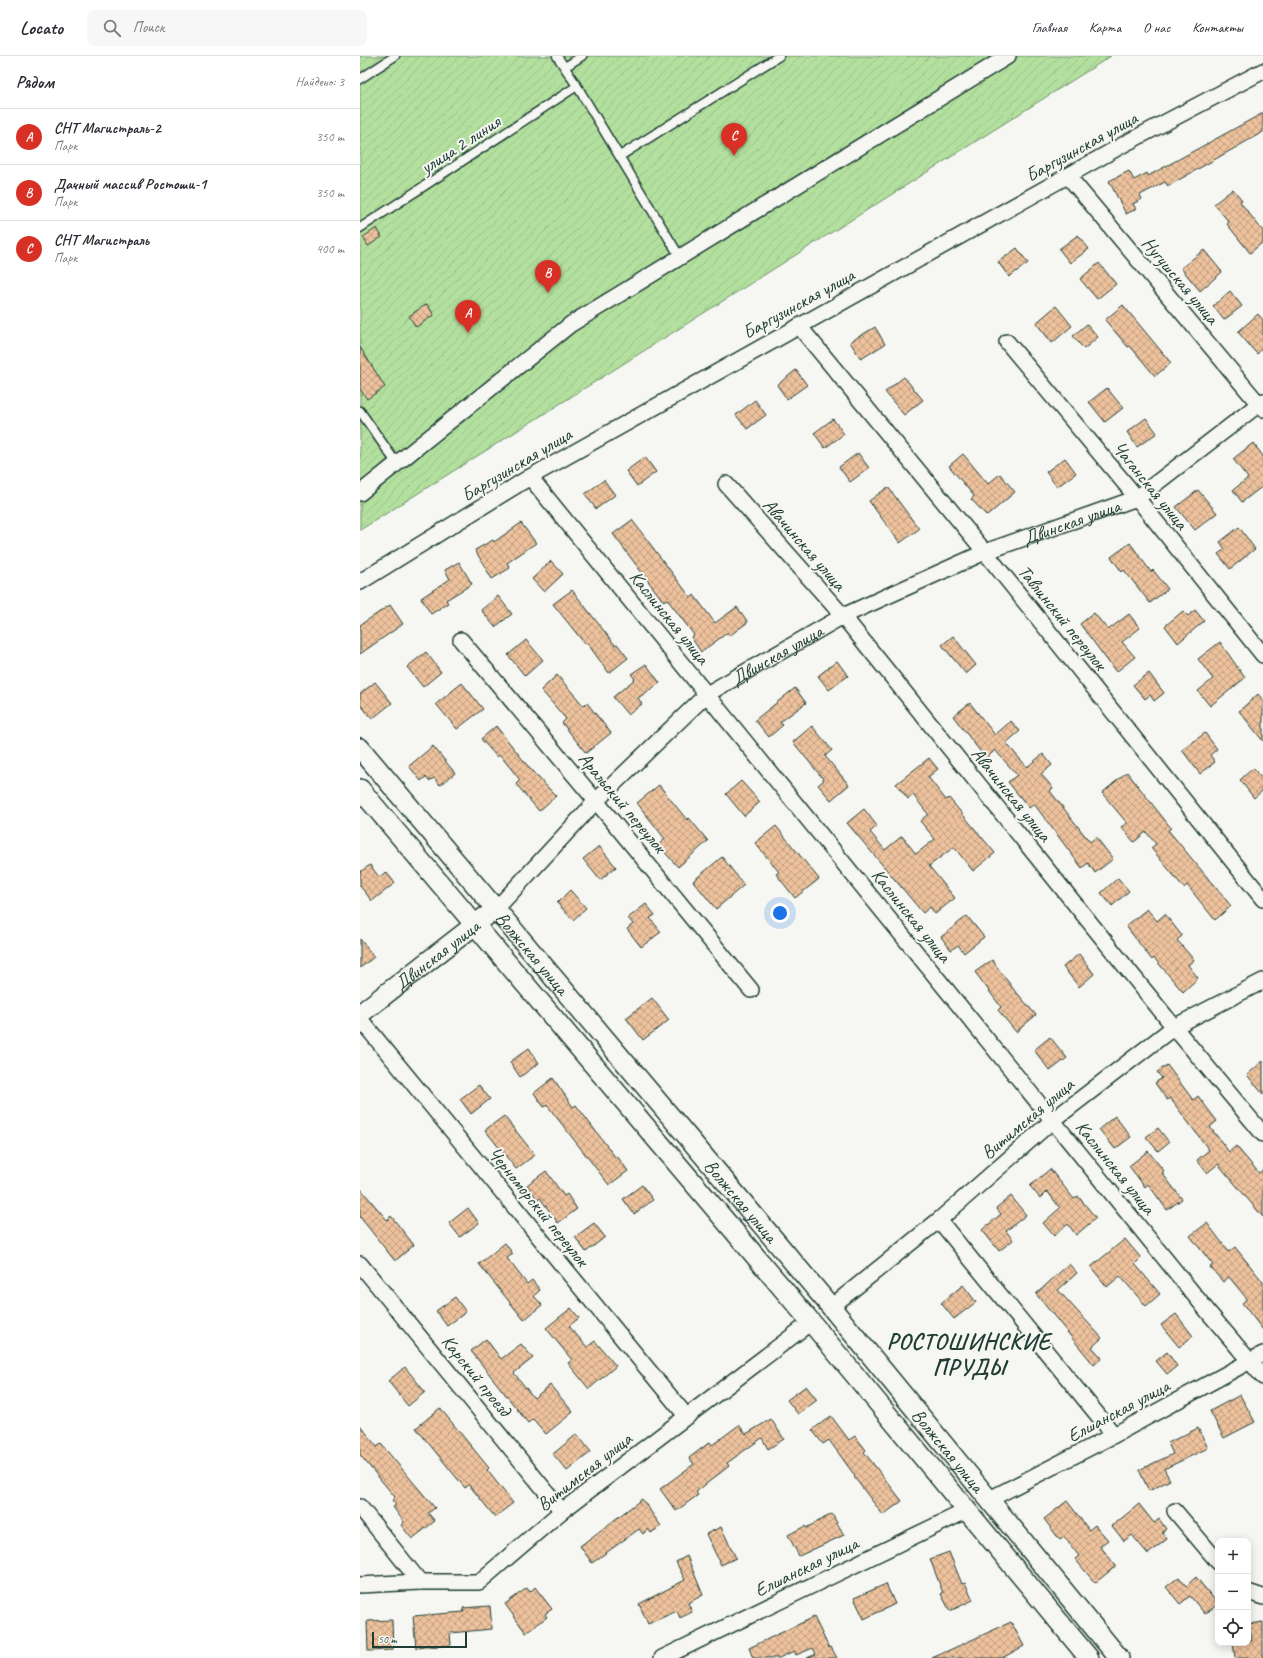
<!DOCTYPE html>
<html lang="ru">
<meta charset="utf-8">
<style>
:root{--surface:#fff;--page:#f7f7f7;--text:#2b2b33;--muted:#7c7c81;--line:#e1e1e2;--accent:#d93025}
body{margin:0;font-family:Caveat,sans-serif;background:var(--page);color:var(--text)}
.controls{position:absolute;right:12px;bottom:12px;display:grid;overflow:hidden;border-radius:8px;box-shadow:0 2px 10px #0003}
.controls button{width:36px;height:36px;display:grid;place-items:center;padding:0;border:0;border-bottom:1px solid var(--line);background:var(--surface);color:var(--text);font:20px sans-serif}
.scale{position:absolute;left:12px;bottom:10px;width:95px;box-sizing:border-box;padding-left:4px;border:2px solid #1f3d34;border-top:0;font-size:11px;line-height:14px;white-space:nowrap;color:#1f3d34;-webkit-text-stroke:3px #f6f6f2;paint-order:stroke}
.you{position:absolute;left:420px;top:857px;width:14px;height:14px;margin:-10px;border:3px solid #fff;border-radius:50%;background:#1a73e8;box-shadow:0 0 0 6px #1a73e833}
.badge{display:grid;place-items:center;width:26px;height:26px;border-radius:50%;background:var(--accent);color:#fff;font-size:13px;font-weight:700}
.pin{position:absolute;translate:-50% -33px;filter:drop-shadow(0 1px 2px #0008)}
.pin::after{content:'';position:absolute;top:21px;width:14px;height:12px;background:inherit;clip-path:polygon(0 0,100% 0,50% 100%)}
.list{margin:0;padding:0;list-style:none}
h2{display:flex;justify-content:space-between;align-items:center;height:52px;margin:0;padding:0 16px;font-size:17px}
h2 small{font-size:13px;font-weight:400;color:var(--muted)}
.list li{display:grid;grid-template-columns:26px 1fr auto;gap:12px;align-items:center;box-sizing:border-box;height:56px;padding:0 16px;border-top:1px solid var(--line)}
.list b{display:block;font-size:15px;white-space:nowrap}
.list p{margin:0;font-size:13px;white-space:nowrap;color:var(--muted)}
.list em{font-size:13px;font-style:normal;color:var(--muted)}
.icon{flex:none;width:22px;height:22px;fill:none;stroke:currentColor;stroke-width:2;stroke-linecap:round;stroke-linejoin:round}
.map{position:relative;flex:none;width:903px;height:1602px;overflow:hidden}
header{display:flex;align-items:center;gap:24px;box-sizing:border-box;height:56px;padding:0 20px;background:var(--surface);border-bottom:1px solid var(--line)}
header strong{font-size:19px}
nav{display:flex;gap:22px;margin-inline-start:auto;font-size:14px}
.search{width:280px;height:36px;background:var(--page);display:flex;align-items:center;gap:10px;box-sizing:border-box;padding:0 14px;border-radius:8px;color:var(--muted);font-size:15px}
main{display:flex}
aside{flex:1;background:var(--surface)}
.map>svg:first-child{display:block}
</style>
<header>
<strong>Locato</strong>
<div class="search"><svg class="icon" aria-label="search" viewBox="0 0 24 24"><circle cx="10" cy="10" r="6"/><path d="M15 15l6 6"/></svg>Поиск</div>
<nav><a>Главная</a><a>Карта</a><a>О нас</a><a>Контакты</a></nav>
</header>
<main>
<aside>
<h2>Рядом<small>Найдено: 3</small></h2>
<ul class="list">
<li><span class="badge">A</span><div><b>СНТ Магистраль-2</b><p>Парк</p></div><em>350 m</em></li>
<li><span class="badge">B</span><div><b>Дачный массив Ростоши-1</b><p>Парк</p></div><em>350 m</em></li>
<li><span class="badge">C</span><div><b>СНТ Магистраль</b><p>Парк</p></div><em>400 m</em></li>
</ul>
</aside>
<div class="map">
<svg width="903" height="1602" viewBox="0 0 903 1602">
<defs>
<pattern id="garden-furrows" width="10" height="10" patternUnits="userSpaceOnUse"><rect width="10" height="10" fill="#b3e09e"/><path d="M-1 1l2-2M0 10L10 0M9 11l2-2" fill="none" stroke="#9ac189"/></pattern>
<pattern id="building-cross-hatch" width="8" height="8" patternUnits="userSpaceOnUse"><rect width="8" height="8" fill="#eec29d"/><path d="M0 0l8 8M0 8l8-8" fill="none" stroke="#c09f81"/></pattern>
</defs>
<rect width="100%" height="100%" fill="#f6f6f2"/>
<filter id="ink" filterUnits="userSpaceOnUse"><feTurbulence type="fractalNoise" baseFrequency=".025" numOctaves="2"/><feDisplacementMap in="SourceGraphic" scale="8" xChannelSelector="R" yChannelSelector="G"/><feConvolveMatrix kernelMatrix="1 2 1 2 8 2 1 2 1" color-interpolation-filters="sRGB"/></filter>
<g filter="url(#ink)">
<path fill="url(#garden-furrows)" stroke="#698e69" d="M 0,0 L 751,0 L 0,474 Z"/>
<path fill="url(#building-cross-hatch)" stroke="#1f3d34" d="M 903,57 L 903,76 L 808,130 L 805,126 L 780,139 L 782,143 L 773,148 L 776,153 L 766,158 L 749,125 L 769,115 L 774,124 L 787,117 L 788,120 Z
M 873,133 L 882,144 L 880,146 L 903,175 L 903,186 L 890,197 L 867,168 L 869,166 L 854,148 Z
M 17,172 L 22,181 L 8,190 L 3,181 Z
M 718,179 L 729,193 L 710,207 L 699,193 Z
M 657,192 L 668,207 L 649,221 L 638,206 Z
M 844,194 L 862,216 L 840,235 L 821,212 Z
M 739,207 L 756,228 L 737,243 L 720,223 Z
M 870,235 L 882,250 L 864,264 L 853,250 Z
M 67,248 L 74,259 L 56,271 L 49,260 Z
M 763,249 L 811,307 L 795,320 L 770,290 L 768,291 L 745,264 Z
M 696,250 L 712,270 L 692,287 L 676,267 Z
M 898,258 L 903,264 L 903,292 L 897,298 L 878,276 Z
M 727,268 L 738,281 L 724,293 L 713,280 Z
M 515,271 L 525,288 L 501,303 L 490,286 Z
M 0,291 L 25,331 L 7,343 L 0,333 Z
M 436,314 L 447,329 L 427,343 L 417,329 Z
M 544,321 L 563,344 L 544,359 L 525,336 Z
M 747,332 L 763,352 L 745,366 L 729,346 Z
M 395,344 L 406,359 L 387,373 L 376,359 Z
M 786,362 L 797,377 L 777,391 L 767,376 Z
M 473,363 L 484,378 L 465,392 L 454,377 Z
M 893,387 L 903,400 L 903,430 L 882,446 L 873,434 L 888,422 L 873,403 Z
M 498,397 L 509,412 L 490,426 L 479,411 Z
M 603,398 L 628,428 L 640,418 L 655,436 L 627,460 L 611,443 L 614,440 L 589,410 Z
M 285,401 L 296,416 L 277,430 L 266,415 Z
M 705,402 L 716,417 L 697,431 L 686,416 Z
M 244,424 L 255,439 L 236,453 L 225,438 Z
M 528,431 L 559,473 L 540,487 L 509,445 Z
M 838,434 L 857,457 L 835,474 L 816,451 Z
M 272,464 L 331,542 L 334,539 L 355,567 L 377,551 L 388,566 L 369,580 L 367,577 L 341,596 L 331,581 L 334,579 L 307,543 L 303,545 L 253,478 Z
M 161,467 L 176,487 L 147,507 L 150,512 L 132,523 L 115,494 L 133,484 L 134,486 Z
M 879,471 L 895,493 L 870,513 L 858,498 L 865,493 L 860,486 Z
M 770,487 L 791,516 L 793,514 L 808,533 L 790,547 L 764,514 L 762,516 L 751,501 Z
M 191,505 L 203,518 L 184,536 L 172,523 Z
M 99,506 L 112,528 L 86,544 L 88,547 L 71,558 L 61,542 L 90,523 L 85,514 Z
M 212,534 L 255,589 L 257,588 L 268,602 L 249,617 L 227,587 L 225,588 L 193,548 Z
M 138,540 L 152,558 L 135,571 L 121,554 Z
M 30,549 L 43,568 L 0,598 L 0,569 Z
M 835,554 L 844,565 L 818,587 L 805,570 L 823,555 L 828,560 Z
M 734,557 L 748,574 L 769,558 L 780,572 L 762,586 L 775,601 L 756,616 L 720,568 Z
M 593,580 L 616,609 L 606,618 L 582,589 Z
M 166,584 L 183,604 L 165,620 L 148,599 Z
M 860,586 L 885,622 L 850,650 L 838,635 L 853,623 L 838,603 Z
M 66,596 L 81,616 L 63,631 L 47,611 Z
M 477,605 L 488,620 L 469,634 L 458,620 Z
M 286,608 L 300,627 L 278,642 L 282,648 L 268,659 L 253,641 L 275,623 L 271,618 Z
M 789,617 L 804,637 L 794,645 L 790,639 L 785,643 L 773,629 Z
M 197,619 L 223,649 L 227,647 L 251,677 L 226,697 L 202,667 L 206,663 L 181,634 Z
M 15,626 L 32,647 L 12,663 L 0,648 L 0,638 Z
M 102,627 L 123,653 L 97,673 L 76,648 Z
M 435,632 L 446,647 L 420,666 L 423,669 L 409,681 L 395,664 Z
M 898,638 L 903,644 L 903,685 L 879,655 Z
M 610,647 L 635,679 L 651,665 L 660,675 L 646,687 L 667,711 L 683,698 L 692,709 L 681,718 L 693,732 L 690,735 L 730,786 L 736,781 L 753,803 L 735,817 L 728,807 L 722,812 L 674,748 L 669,752 L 648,726 L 657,719 L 635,694 L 626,703 L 593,660 Z
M 136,670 L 171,714 L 196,740 L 179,755 L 156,728 L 160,724 L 140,699 L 137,701 L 121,683 Z
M 452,670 L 472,694 L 465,700 L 489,729 L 471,744 L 458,729 L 464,724 L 433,686 Z
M 845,677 L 857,693 L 850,699 L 855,706 L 840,718 L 822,694 Z
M 73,690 L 95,717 L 80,729 L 74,722 L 69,725 L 66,721 L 61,725 L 49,710 Z
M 569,702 L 578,713 L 568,721 L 586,744 L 589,742 L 635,797 L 613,815 L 594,791 L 569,810 L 595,842 L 575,858 L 570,851 L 563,857 L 487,767 L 504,753 L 517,770 L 510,776 L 525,794 L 542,780 L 556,798 L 575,783 L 560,765 L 568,758 L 553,739 L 548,743 L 536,728 Z
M 893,712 L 903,724 L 903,734 L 894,742 L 880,724 Z
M 767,716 L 811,772 L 808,774 L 871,850 L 855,864 L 827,829 L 824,832 L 791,792 L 796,788 L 786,776 L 774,786 L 761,771 L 767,767 L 742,737 Z
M 381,725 L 400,746 L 384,760 L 366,738 Z
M 299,729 L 327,764 L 329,762 L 348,785 L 318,811 L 298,789 L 305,783 L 277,747 Z
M 416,770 L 459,823 L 435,842 L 416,818 L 419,816 L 395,787 Z
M 239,790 L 256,811 L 240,824 L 223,803 Z
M 362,801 L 384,829 L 356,853 L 333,825 Z
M 10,809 L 19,821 L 26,816 L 35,827 L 12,845 L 0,830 L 0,816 Z
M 758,822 L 769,835 L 752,850 L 741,837 Z
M 210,834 L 226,852 L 213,864 L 197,847 Z
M 286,848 L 295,859 L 290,862 L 301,876 L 281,891 L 267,873 L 273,868 L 268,862 Z
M 787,853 L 797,865 L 805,858 L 822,880 L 817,884 L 834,904 L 828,909 L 838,922 L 823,936 L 794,902 L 792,904 L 766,870 Z
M 607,860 L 624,881 L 604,897 L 598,889 L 591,894 L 581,881 Z
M 0,883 L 14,901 L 0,912 Z
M 719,898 L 734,918 L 719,931 L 703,911 Z
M 632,904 L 657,938 L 658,938 L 676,959 L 656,976 L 638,954 L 641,951 L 615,916 Z
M 292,942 L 309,964 L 283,984 L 266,962 Z
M 690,981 L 707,1002 L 690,1015 L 674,994 Z
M 169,992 L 179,1007 L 160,1021 L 150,1006 Z
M 903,1005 L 903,1038 L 887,1019 Z
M 807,1009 L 833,1044 L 838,1040 L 857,1065 L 850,1071 L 869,1096 L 876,1090 L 899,1117 L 903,1114 L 903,1161 L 858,1108 L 847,1117 L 837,1104 L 849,1094 L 810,1042 L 807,1044 L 795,1027 L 802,1022 L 797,1016 Z
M 193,1022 L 213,1051 L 216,1049 L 256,1102 L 257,1100 L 268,1115 L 249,1129 L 187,1049 L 184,1051 L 174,1037 Z
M 119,1029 L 130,1043 L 111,1058 L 100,1043 Z
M 144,1060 L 175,1099 L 156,1113 L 125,1074 Z
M 755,1060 L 771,1081 L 755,1093 L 739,1073 Z
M 798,1072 L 809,1086 L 798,1095 L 786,1081 Z
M 788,1095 L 804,1115 L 802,1117 L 822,1143 L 807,1154 L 788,1128 L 785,1131 L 769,1110 Z
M 690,1113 L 714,1143 L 718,1140 L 736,1162 L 716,1179 L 708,1168 L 694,1180 L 683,1167 L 700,1152 L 687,1135 L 680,1142 L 670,1130 Z
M 186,1115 L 204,1140 L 207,1138 L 217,1153 L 198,1167 L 180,1142 L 178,1144 L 167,1129 Z
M 282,1129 L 293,1144 L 274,1158 L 263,1143 Z
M 0,1132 L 27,1164 L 31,1160 L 54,1189 L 35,1205 L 0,1161 Z
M 651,1140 L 666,1159 L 646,1175 L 653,1184 L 639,1195 L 622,1174 L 641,1158 L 636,1152 Z
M 108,1152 L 119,1167 L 100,1181 L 89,1167 Z
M 234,1167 L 245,1181 L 226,1196 L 215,1181 Z
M 847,1167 L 869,1196 L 875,1191 L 903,1226 L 903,1274 L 882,1247 L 887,1243 L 869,1221 L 863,1226 L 850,1211 L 853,1209 L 830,1180 Z
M 765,1183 L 781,1202 L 775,1208 L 800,1238 L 786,1250 L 760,1220 L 747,1231 L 731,1211 Z
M 145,1187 L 153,1198 L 147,1202 L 167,1228 L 172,1224 L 180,1234 L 174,1240 L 182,1249 L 164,1264 L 119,1208 Z
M 709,1208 L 717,1217 L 698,1234 L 742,1282 L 732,1291 L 742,1302 L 734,1309 L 676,1238 Z
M 603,1229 L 616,1246 L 594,1263 L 581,1247 Z
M 95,1241 L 106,1256 L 87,1270 L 76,1255 Z
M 211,1252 L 219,1262 L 209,1270 L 227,1291 L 235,1285 L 256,1310 L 229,1333 L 208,1307 L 212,1304 L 186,1272 Z
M 816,1258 L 833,1280 L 819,1291 L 801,1269 Z
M 126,1283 L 141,1303 L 161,1288 L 173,1302 L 154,1317 L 174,1342 L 190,1329 L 213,1356 L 186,1378 L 173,1363 L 168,1367 L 111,1295 Z
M 807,1296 L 817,1310 L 807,1318 L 796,1305 Z
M 45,1311 L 65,1336 L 48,1350 L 28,1325 Z
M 446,1330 L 457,1344 L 438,1358 L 427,1344 Z
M 880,1339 L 895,1366 L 864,1382 L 850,1355 Z
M 80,1352 L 129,1412 L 127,1414 L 153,1447 L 135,1461 L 109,1429 L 105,1432 L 56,1372 Z
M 471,1360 L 489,1384 L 495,1380 L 506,1394 L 504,1396 L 542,1445 L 523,1459 L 494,1421 L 495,1420 L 469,1384 L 463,1388 L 452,1374 Z
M 411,1363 L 424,1383 L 408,1393 L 402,1382 L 367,1407 L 369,1410 L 336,1436 L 338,1439 L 316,1455 L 300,1433 L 334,1408 L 329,1402 L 350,1386 L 352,1389 L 379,1369 L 386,1378 Z
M 0,1369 L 17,1391 L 21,1388 L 75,1452 L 68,1457 L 75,1465 L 52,1483 L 41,1469 L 44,1466 L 33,1451 L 36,1449 L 32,1444 L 35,1441 L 0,1399 Z
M 838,1372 L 848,1392 L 804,1413 L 810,1424 L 789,1435 L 779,1414 L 813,1398 L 808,1387 Z
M 217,1378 L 231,1396 L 207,1415 L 193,1398 Z
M 282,1443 L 301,1470 L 291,1477 L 288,1473 L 283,1478 L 279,1473 L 232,1507 L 220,1490 Z
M 707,1445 L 729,1474 L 735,1469 L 748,1484 L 740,1490 L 756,1510 L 735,1527 L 715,1503 L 719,1500 L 704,1481 L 700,1484 L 684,1463 Z
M 779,1448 L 794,1467 L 799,1463 L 806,1473 L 802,1476 L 807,1483 L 788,1498 L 772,1479 L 764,1485 L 752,1470 Z
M 472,1458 L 484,1479 L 439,1500 L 428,1479 L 445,1470 L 446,1472 Z
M 361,1471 L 376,1502 L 361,1509 L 346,1478 Z
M 589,1496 L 602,1528 L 605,1527 L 613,1544 L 590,1555 L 581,1538 L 583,1537 L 570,1503 Z
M 327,1500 L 343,1539 L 328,1547 L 332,1556 L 320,1562 L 317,1555 L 288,1568 L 279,1548 L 325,1524 L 316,1506 Z
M 819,1521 L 826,1530 L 836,1521 L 858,1548 L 845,1558 L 830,1540 L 820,1548 L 806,1531 Z
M 526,1528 L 535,1548 L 504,1563 L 494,1542 Z
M 175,1531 L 192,1553 L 185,1558 L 187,1561 L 166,1577 L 145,1548 L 167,1532 L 170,1536 Z
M 130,1550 L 132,1573 L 90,1577 L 91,1589 L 56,1592 L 53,1560 L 104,1556 L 103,1552 Z
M 454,1561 L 469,1592 L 471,1591 L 477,1602 L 447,1602 L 456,1598 L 453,1592 L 436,1599 L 434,1595 L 419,1602 L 393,1602 L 389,1592 Z
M 32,1564 L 33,1594 L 8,1595 L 7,1565 Z
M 651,1566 L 664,1590 L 642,1602 L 572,1602 Z
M 903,1566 L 903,1602 L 875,1602 L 873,1587 L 888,1587 L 888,1585 L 892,1585 L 889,1568 Z"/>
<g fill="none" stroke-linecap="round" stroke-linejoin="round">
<g stroke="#1f3d34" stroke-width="11">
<path id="service" d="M 197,0 L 217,30 L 320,201
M 205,11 L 222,0
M 0,23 L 35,0
M 260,100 L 419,0
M 0,172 L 217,30
M 0,355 L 37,408"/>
</g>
<g stroke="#1f3d34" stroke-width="18">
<g id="minor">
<path d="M 708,120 L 903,353"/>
<path d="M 439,270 L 625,496 L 903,843"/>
<path d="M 647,286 L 777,442 L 903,599"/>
<path d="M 170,421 L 849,1257 L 903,1321"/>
<path d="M 366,428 L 483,560 L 814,971 L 903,1078"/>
<path d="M 0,437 L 211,268 L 648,0"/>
<path d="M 0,526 L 170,421 L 768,86 L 903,15"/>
<path d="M 101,584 L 236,745 L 391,934"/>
<path id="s1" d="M 137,852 L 236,745 L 347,638 L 483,560 L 625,496 L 777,442 L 903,345"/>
<path d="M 0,963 L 327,1361"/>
<path d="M 579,1164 L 754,1379"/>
<path d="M 0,1208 L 202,1455"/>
<path d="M 471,1251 L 579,1164 L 692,1065 L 814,971 L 903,925"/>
<path d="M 630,1443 L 754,1379 L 903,1298"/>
<path d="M 0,1451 L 60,1526"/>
<path d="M 815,1455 L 858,1506"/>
<path d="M 0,1529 L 60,1526 L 119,1526 L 202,1455 L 451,1266"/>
<path d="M 888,1536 L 903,1541"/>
<path d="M 302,1602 L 608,1454"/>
</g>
</g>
<g stroke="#1f3d34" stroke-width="22">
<g id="tertiary">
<path id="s2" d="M 0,692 L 471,1251 L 759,1602"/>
<path d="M 0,733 L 451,1266 L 729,1602"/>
<path id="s3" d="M 0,958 L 125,861"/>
</g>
</g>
<use href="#service" stroke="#f6f6f2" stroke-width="8"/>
<use href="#minor" stroke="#f6f6f2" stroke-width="15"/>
<use href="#tertiary" stroke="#f6f6f2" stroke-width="19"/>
</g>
</g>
<g text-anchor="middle" stroke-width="4" stroke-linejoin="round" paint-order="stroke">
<g font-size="19" fill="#1f3d34" stroke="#f6f6f2">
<text transform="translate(100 88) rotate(-33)" y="7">улица 2 линия</text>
<text transform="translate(721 90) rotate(-29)" y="7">Баргузинская улица</text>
<text transform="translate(821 224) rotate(50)" y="7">Нугушская улица</text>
<text transform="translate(438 247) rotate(-29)" y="7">Баргузинская улица</text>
<text transform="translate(156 408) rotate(-31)" y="7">Баргузинская улица</text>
<text transform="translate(791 429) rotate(51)" y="7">Чаганская улица</text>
<text dy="7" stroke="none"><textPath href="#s1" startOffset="704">Двинская улица</textPath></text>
<text transform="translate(445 488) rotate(49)" y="7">Авачинская улица</text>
<text transform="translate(310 561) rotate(51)" y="7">Каслинская улица</text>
<text transform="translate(703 561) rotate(51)" y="7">Тавлинский переулок</text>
<text dy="7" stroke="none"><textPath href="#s1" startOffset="380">Двинская улица</textPath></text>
<text transform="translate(652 738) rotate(51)" y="7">Авачинская улица</text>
<text transform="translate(263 746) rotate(50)" y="7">Аральский переулок</text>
<text transform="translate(552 859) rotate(51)" y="7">Каслинская улица</text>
<text dy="7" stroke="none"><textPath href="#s2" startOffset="268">Волжская улица</textPath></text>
<text dy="7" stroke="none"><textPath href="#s3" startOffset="97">Двинская улица</textPath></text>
<text transform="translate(667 1062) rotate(-40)" y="7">Витимская улица</text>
<text transform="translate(756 1111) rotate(51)" y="7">Каслинская улица</text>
<text dy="7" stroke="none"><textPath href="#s2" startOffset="592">Волжская улица</textPath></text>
<text transform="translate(179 1150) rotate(51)" y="7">Черноморский переулок</text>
<text transform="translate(117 1319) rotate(51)" y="7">Карский проезд</text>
<text transform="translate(758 1354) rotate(-28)" y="7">Елшанская улица</text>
<text dy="7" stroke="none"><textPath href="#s2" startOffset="916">Волжская улица</textPath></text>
<text transform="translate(224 1415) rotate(-38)" y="7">Витимская улица</text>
<text transform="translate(446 1510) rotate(-26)" y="7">Елшанская улица</text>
</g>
<g font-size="23" font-weight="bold" letter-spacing="1" fill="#1f3d34" stroke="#f6f6f2">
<text x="609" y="1293">РОСТОШИНСКИЕ<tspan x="609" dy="26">ПРУДЫ</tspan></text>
</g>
</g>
</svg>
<div class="controls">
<button>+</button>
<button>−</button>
<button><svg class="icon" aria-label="locate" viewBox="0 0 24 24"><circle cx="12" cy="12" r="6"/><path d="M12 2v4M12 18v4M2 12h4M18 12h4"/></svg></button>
</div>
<div class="scale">50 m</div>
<div class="you"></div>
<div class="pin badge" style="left:108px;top:277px">A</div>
<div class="pin badge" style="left:188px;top:237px">B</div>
<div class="pin badge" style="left:374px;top:100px">C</div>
</div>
</main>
